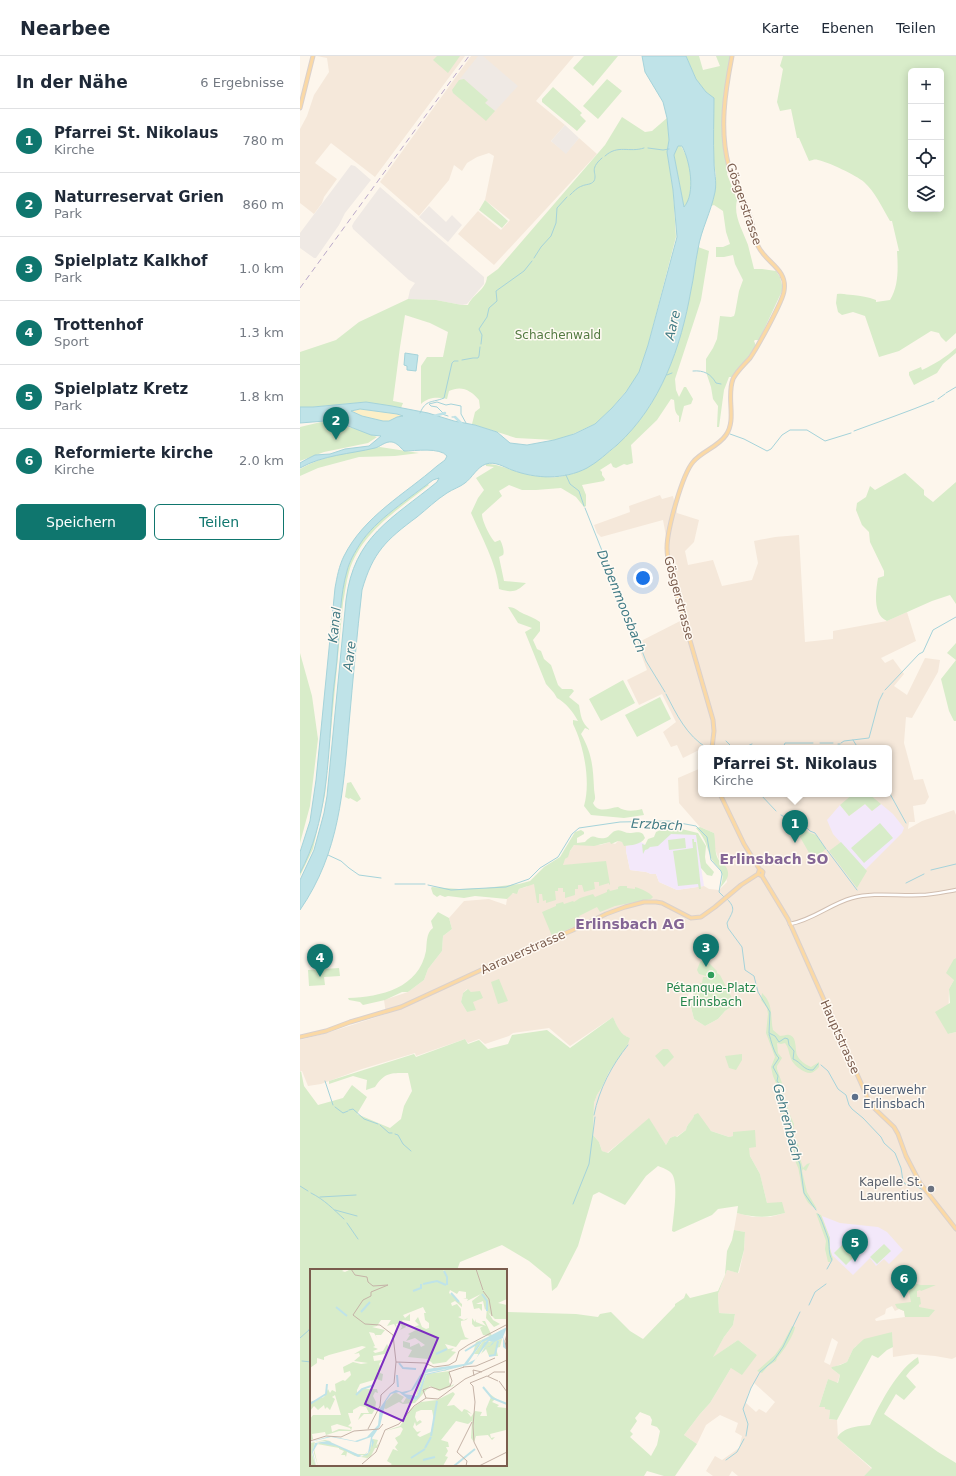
<!DOCTYPE html>
<html lang="de">
<meta charset="utf-8">
<style>
:root{--surface:#fff;--page:#f6f6f7;--text:#1f2937;--muted:#747a83;--line:#e0e1e3;--accent:#0f766e}
body{margin:0;font-family:"DejaVu Sans",sans-serif;background:var(--page);color:var(--text)}
.controls{position:absolute;right:12px;top:12px;display:grid;overflow:hidden;border-radius:6px;box-shadow:0 2px 10px #0003}
.controls button{width:36px;height:36px;display:grid;place-items:center;padding:0;border:0;border-bottom:1px solid var(--line);background:var(--surface);color:var(--text);font:20px sans-serif}
.you{position:absolute;left:343px;top:522px;width:14px;height:14px;margin:-10px;border:3px solid #fff;border-radius:50%;background:#1a73e8;box-shadow:0 0 0 6px #1a73e833}
.badge{display:grid;place-items:center;width:26px;height:26px;border-radius:50%;background:var(--accent);color:#fff;font-size:13px;font-weight:700}
.pin{position:absolute;translate:-50% -33px;filter:drop-shadow(0 1px 2px #0008)}
.pin::after{content:'';position:absolute;top:21px;width:14px;height:12px;background:inherit;clip-path:polygon(0 0,100% 0,50% 100%)}
.popup{position:absolute;left:398px;top:689px;width:194px;height:52px;box-sizing:border-box;display:grid;place-content:center;border-radius:6px;background:var(--surface);filter:drop-shadow(0 1px 3px #0005);font-size:13px;white-space:nowrap;color:var(--muted)}
.popup b{font-size:15px;color:var(--text)}
.popup::after{content:'';position:absolute;left:50%;top:100%;margin-left:-8px;border:8px solid transparent;border-top-color:var(--surface)}
.list{margin:0;padding:0;list-style:none}
h2{display:flex;justify-content:space-between;align-items:center;height:52px;margin:0;padding:0 16px;font-size:17px}
h2 small{font-size:13px;font-weight:400;color:var(--muted)}
.list li{display:grid;grid-template-columns:26px 1fr auto;gap:12px;align-items:center;box-sizing:border-box;height:64px;padding:0 16px;border-top:1px solid var(--line)}
.list b{display:block;font-size:15px;white-space:nowrap}
.list p{margin:0;font-size:13px;white-space:nowrap;color:var(--muted)}
.list em{font-size:13px;font-style:normal;color:var(--muted)}
.actions{display:flex;gap:8px;padding:12px 16px}
.actions a{flex:1;padding:9px 0;border:1px solid var(--accent);border-radius:6px;text-align:center;font-size:14px;color:var(--accent)}
.actions .main{background:var(--accent);color:#fff}
.icon{flex:none;width:22px;height:22px;fill:none;stroke:currentColor;stroke-width:2;stroke-linecap:round;stroke-linejoin:round}
.map{position:relative;flex:none;width:656px;height:1420px;overflow:hidden}
header{display:flex;align-items:center;gap:24px;box-sizing:border-box;height:56px;padding:0 20px;background:var(--surface);border-bottom:1px solid var(--line)}
header strong{font-size:19px}
nav{display:flex;gap:22px;margin-inline-start:auto;font-size:14px}
main{display:flex}
aside{flex:1;background:var(--surface)}
.map>svg:first-child{display:block}
</style>
<header>
<strong>Nearbee</strong>
<nav><a>Karte</a><a>Ebenen</a><a>Teilen</a></nav>
</header>
<main>
<aside>
<h2>In der Nähe<small>6 Ergebnisse</small></h2>
<ul class="list">
<li><span class="badge">1</span><div><b>Pfarrei St. Nikolaus</b><p>Kirche</p></div><em>780 m</em></li>
<li><span class="badge">2</span><div><b>Naturreservat Grien</b><p>Park</p></div><em>860 m</em></li>
<li><span class="badge">3</span><div><b>Spielplatz Kalkhof</b><p>Park</p></div><em>1.0 km</em></li>
<li><span class="badge">4</span><div><b>Trottenhof</b><p>Sport</p></div><em>1.3 km</em></li>
<li><span class="badge">5</span><div><b>Spielplatz Kretz</b><p>Park</p></div><em>1.8 km</em></li>
<li><span class="badge">6</span><div><b>Reformierte kirche</b><p>Kirche</p></div><em>2.0 km</em></li>
</ul>
<div class="actions"><a class="main">Speichern</a><a>Teilen</a></div>
</aside>
<div class="map">
<svg width="656" height="1420" viewBox="0 0 656 1420">
<rect width="100%" height="100%" fill="#fdf6ec"/>
<path fill="#f5e8da" fill-rule="evenodd" d="M 17,0 L 165,0 L 75,121 L 31,87 L 15,107 L 37,123 L 24,141 L 22,147 L 14,158 L 0,147 L 0,73 L 7,60 L 14,39 L 29,16 L 27,2 Z
M 171,0 L 274,0 L 236,45 L 265,69 L 251,85 L 266,97 L 279,82 L 297,98 L 194,209 L 158,178 L 178,155 L 201,174 L 210,164 L 185,144 L 194,100 L 189,97 L 177,101 L 167,107 L 162,115 L 154,109 L 149,124 L 119,160 L 80,126 Z
M 360,439 L 362,443 L 373,440 L 377,457 L 399,464 L 394,486 L 385,495 L 388,509 L 413,504 L 422,530 L 452,524 L 458,507 L 454,485 L 475,481 L 499,479 L 505,586 L 533,583 L 533,575 L 587,565 L 607,556 L 616,585 L 581,602 L 585,607 L 593,603 L 604,618 L 594,630 L 607,639 L 625,602 L 640,604 L 638,616 L 612,662 L 606,661 L 604,687 L 614,724 L 623,723 L 629,741 L 625,748 L 613,750 L 615,766 L 609,766 L 608,773 L 622,765 L 654,754 L 656,759 L 656,902 L 654,903 L 654,924 L 649,933 L 648,978 L 656,976 L 656,1301 L 652,1303 L 635,1300 L 613,1298 L 593,1301 L 592,1276 L 556,1290 L 553,1293 L 547,1306 L 531,1312 L 540,1319 L 537,1328 L 528,1323 L 519,1351 L 525,1351 L 530,1354 L 529,1363 L 537,1364 L 538,1381 L 537,1382 L 572,1413 L 564,1420 L 438,1420 L 432,1415 L 429,1420 L 413,1420 L 406,1415 L 415,1400 L 422,1404 L 439,1392 L 442,1380 L 435,1376 L 438,1367 L 420,1359 L 406,1369 L 397,1388 L 384,1379 L 400,1358 L 410,1347 L 431,1312 L 457,1299 L 438,1284 L 412,1302 L 424,1281 L 433,1269 L 435,1258 L 419,1257 L 418,1238 L 427,1214 L 439,1217 L 444,1194 L 445,1176 L 434,1174 L 437,1157 L 453,1161 L 470,1161 L 485,1157 L 467,1147 L 460,1118 L 450,1100 L 448,1091 L 456,1091 L 433,1076 L 434,1080 L 429,1081 L 411,1075 L 394,1059 L 393,1063 L 387,1070 L 386,1074 L 376,1081 L 375,1080 L 370,1082 L 366,1089 L 349,1063 L 307,1097 L 302,1095 L 299,1086 L 293,1079 L 294,1047 L 297,1039 L 302,1031 L 309,1016 L 330,982 L 325,980 L 319,975 L 313,961 L 270,990 L 249,972 L 213,977 L 209,980 L 185,988 L 179,983 L 168,987 L 165,983 L 116,1000 L 115,997 L 62,1013 L 21,1028 L 8,1030 L 2,1015 L 0,1015 L 0,984 L 27,977 L 86,958 L 84,944 L 108,936 L 124,924 L 128,913 L 142,895 L 143,880 L 152,873 L 149,862 L 164,845 L 189,843 L 206,849 L 207,843 L 211,838 L 218,836 L 219,833 L 226,831 L 265,803 L 274,789 L 300,789 L 310,786 L 315,788 L 318,785 L 322,786 L 326,790 L 326,795 L 330,814 L 346,816 L 351,818 L 356,818 L 359,826 L 377,834 L 404,830 L 409,833 L 419,834 L 427,826 L 423,806 L 419,804 L 415,793 L 414,777 L 400,771 L 379,747 L 378,722 L 401,712 L 401,738 L 589,738 L 589,692 L 401,692 L 401,693 L 383,702 L 377,689 L 371,691 L 363,676 L 376,666 L 362,638 L 339,649 L 327,624 L 347,614 L 337,587 L 386,562 L 370,502 L 363,464 L 301,481 L 297,477 L 294,469 L 330,456 L 329,450 ZM 400,927 L 402,927 L 434,949 L 425,955 L 418,963 L 405,970 L 394,963 L 391,951 L 388,951 L 388,940 L 390,932 L 394,933 L 395,932 L 398,934 ZM 167,933 L 171,936 L 175,937 L 173,946 L 167,956 L 161,946 L 163,937 ZM 592,1250 L 595,1255 L 599,1253 L 604,1255 L 605,1261 L 576,1265 L 575,1263 L 585,1258 L 586,1253 ZM 532,1282 L 538,1286 L 530,1309 L 524,1306 ZM 454,1327 L 475,1346 L 466,1357 L 461,1354 L 459,1353 L 456,1356 L 446,1347 L 448,1338 Z"/>
<path fill="#efe9e4" d="M 178,0 L 183,0 L 218,30 L 195,55 L 185,47 L 187,44 L 164,23 L 159,24 Z
M 265,69 L 279,82 L 266,98 L 251,85 Z
M 51,109 L 55,110 L 71,124 L 45,157 L 39,169 L 16,202 L 14,202 L 0,192 L 0,177 Z
M 80,131 L 184,221 L 184,228 L 167,248 L 162,249 L 136,244 L 108,243 L 110,234 L 115,227 L 109,224 L 53,173 L 52,170 L 54,166 Z
M 129,150 L 146,166 L 152,159 L 162,169 L 148,186 L 119,161 Z"/>
<path fill="#f3e8fa" d="M 565,748 L 572,755 L 581,748 L 593,758 L 604,772 L 602,777 L 565,814 L 533,778 L 527,764 L 540,749 L 549,760 Z
M 371,777 L 396,779 L 404,830 L 377,834 L 359,826 L 356,818 L 351,818 L 346,816 L 330,814 L 326,795 L 326,790 L 341,786 L 350,791 Z
M 522,1160 L 540,1167 L 578,1171 L 587,1176 L 603,1194 L 589,1208 L 584,1203 L 576,1210 L 570,1202 L 553,1219 L 532,1199 L 530,1192 L 530,1182 Z"/>
<path fill="#d8ecc9" fill-rule="evenodd" d="M 137,0 L 160,0 L 148,17 L 133,4 Z
M 284,0 L 318,0 L 293,30 L 273,12 Z
M 386,0 L 399,0 L 403,14 L 420,10 L 416,0 L 431,0 L 424,37 L 422,59 L 425,101 L 429,112 L 427,118 L 437,144 C 433,160 443,175 448,189 C 450,197 452,205 454,213 L 462,213 L 476,215 L 480,221 L 483,233 L 459,284 L 455,284 L 454,285 L 456,290 L 433,321 L 429,321 L 424,334 L 419,371 L 417,371 L 418,350 L 413,343 L 411,331 L 406,316 L 406,303 L 413,292 L 417,283 L 420,260 L 431,261 L 434,260 L 435,257 L 439,235 L 443,224 L 435,208 L 433,199 L 424,201 L 416,201 L 416,191 L 423,191 L 430,188 L 426,176 L 423,155 L 414,149 L 411,150 L 415,136 L 416,120 L 414,106 L 413,58 L 414,46 L 410,39 L 406,36 L 396,23 Z
M 483,0 L 656,0 L 656,277 L 646,286 L 641,281 L 639,277 L 631,275 L 599,295 L 579,301 L 565,260 L 553,256 L 542,259 L 538,256 L 536,247 L 537,238 C 544,237 547,239 553,239 C 561,240 568,241 576,244 L 576,246 L 590,244 C 599,230 598,211 597,195 L 599,195 L 592,165 L 590,165 C 582,151 575,136 564,126 C 556,119 528,106 518,104 C 515,103 513,104 509,105 L 499,82 L 497,82 L 491,53 L 480,55 L 477,46 L 483,13 L 480,10 ZM 611,15 L 641,15 L 641,153 L 611,153 Z
M 164,23 L 188,44 L 185,47 L 195,55 L 186,65 L 153,37 L 152,34 L 159,24 Z
M 307,23 L 322,35 L 298,63 L 283,50 Z
M 253,31 L 282,57 L 280,59 L 286,65 L 277,75 L 242,46 L 242,43 Z
M 322,61 L 345,76 L 352,75 L 367,62 L 369,84 L 367,96 L 373,134 L 376,181 L 348,289 L 339,316 L 333,327 L 312,352 L 295,368 L 266,381 L 254,384 L 216,382 L 172,368 L 175,356 L 180,352 L 179,344 C 171,334 161,329 149,335 L 147,343 C 137,341 129,341 121,348 L 121,310 L 127,301 L 143,301 L 148,276 L 130,267 L 105,259 L 100,291 L 93,345 L 103,347 L 101,352 L 66,346 L 13,351 L 0,351 L 0,296 L 36,284 L 59,266 L 108,243 L 136,244 L 162,249 L 168,249 C 173,238 186,234 187,221 L 198,213 L 305,89 Z
M 378,90 L 381,90 C 391,106 396,136 384,152 L 374,99 Z
M 185,144 L 208,165 L 202,172 L 179,154 Z
M 398,191 L 409,195 L 401,244 L 375,323 L 376,334 L 379,341 L 384,331 L 386,331 L 393,343 L 391,348 L 384,350 L 380,366 L 379,366 L 379,360 C 374,357 375,350 374,344 L 371,343 L 357,364 L 331,389 L 333,407 L 327,409 L 324,408 L 316,412 L 313,411 L 311,407 L 300,414 L 302,416 L 302,419 L 305,423 L 304,425 L 282,429 L 286,439 L 286,450 L 284,451 L 276,441 L 261,432 L 236,434 L 222,434 L 209,429 L 199,435 L 202,440 L 182,458 C 182,465 190,481 195,486 L 200,484 C 202,487 205,496 203,499 L 199,501 L 204,525 L 226,527 C 216,536 213,537 199,533 C 197,508 181,480 171,457 L 178,442 L 184,434 L 176,422 L 194,411 L 186,410 L 186,408 C 197,408 202,411 212,414 C 229,420 250,424 269,419 C 287,414 301,403 315,391 C 373,339 387,265 398,191 Z
M 656,292 L 656,297 L 643,308 L 637,317 L 614,329 L 609,319 L 609,316 L 621,311 L 622,314 C 635,308 646,301 656,292 Z
M 21,366 L 58,373 L 77,381 L 68,387 L 24,396 L 0,405 L 0,371 Z
M 80,391 L 119,397 L 95,400 L 59,401 L 18,412 L 0,420 L 0,413 C 24,399 53,396 80,391 Z
M 605,417 L 624,434 L 624,439 L 633,446 L 656,426 L 656,548 L 650,539 L 632,545 L 587,565 C 572,559 576,534 578,522 L 584,520 L 584,515 L 570,486 L 569,476 L 562,469 L 556,454 L 557,447 L 566,441 L 570,430 L 575,434 Z
M 128,428 L 129,429 C 99,453 60,477 49,516 C 46,526 45,537 43,547 L 25,739 L 13,793 L 0,820 L 0,817 C 27,767 28,706 32,651 C 33,631 37,611 38,591 C 40,566 40,539 47,515 C 49,506 55,496 60,488 C 76,463 105,446 128,428 Z
M 208,551 C 216,551 217,555 224,558 C 229,560 234,562 240,566 L 240,575 L 233,584 L 237,593 L 241,595 L 244,603 L 251,609 L 258,629 L 262,633 L 272,633 L 274,635 L 269,641 L 279,649 C 281,660 281,666 290,674 L 285,672 L 281,678 C 292,697 293,711 294,732 C 294,738 297,742 293,747 C 298,758 309,752 318,751 C 325,756 334,755 342,753 L 344,759 L 324,762 L 291,759 L 284,750 C 291,726 284,690 273,668 L 273,664 L 278,665 C 273,656 266,647 257,642 L 254,637 L 246,628 L 225,576 L 232,572 L 218,567 Z
M 656,587 L 656,665 L 654,665 L 649,655 L 641,623 L 656,604 L 647,597 Z
M 0,597 L 12,640 L 18,683 L 10,750 L 0,787 Z
M 323,624 L 335,647 L 301,665 L 289,643 Z
M 360,641 L 371,663 L 337,681 L 325,659 Z
M 51,726 L 61,743 L 57,746 L 50,742 L 49,743 L 45,741 L 47,727 Z
M 553,738 L 569,738 L 581,748 L 572,755 L 565,748 L 549,760 L 540,749 Z
M 580,767 L 593,782 L 564,807 L 551,792 Z
M 369,770 L 398,777 L 406,790 L 405,801 L 406,807 L 414,816 L 412,820 L 407,819 L 401,812 L 396,779 L 371,778 L 358,790 L 350,791 L 348,793 L 345,794 L 343,798 L 342,788 L 345,789 L 348,783 L 354,781 L 356,776 Z
M 502,770 L 508,776 L 516,779 L 526,793 L 519,799 L 515,798 L 512,802 L 496,774 Z
M 400,771 L 414,777 C 416,786 414,795 418,803 C 421,807 420,803 423,807 C 432,817 428,823 420,832 C 428,811 415,814 410,799 C 405,786 406,784 396,772 Z
M 281,774 L 284,776 L 284,778 L 277,782 L 277,787 L 285,786 C 295,775 294,784 305,782 C 310,781 311,776 315,775 C 321,772 325,778 331,777 C 336,777 338,775 343,778 L 345,782 C 341,789 331,789 324,790 L 322,786 L 318,785 L 311,788 L 310,786 L 294,790 L 274,789 L 270,795 L 268,801 L 265,803 L 263,809 L 306,805 L 310,828 L 309,829 L 309,827 L 299,830 L 299,826 L 294,826 L 295,833 L 284,836 L 282,829 L 278,829 L 278,833 L 275,833 L 275,839 L 265,842 L 265,836 L 263,836 L 263,832 L 258,832 L 258,835 L 255,835 L 256,844 L 246,847 L 246,844 L 243,845 L 242,838 L 239,838 L 239,847 L 237,847 L 234,828 L 219,833 L 217,838 L 213,837 L 207,843 L 175,840 L 164,842 L 148,840 L 145,841 L 140,839 L 137,841 L 133,838 L 131,832 L 132,831 L 159,833 L 186,832 L 219,828 L 230,825 L 244,811 L 260,801 L 275,776 Z
M 385,782 L 386,792 L 369,794 L 368,784 Z
M 392,783 L 394,783 L 394,786 L 396,786 L 401,833 L 399,833 L 398,828 L 378,830 L 373,795 L 393,792 Z
M 541,786 L 567,815 L 557,832 L 529,795 Z
M 320,830 L 327,830 L 327,832 L 335,833 L 335,831 C 342,833 349,836 353,841 L 351,843 L 315,850 L 300,856 L 297,851 L 279,860 L 283,867 L 252,880 L 242,856 L 256,850 L 256,848 L 263,846 L 264,848 L 273,845 L 274,846 L 280,842 L 293,838 L 295,841 L 307,836 L 307,834 L 309,833 L 310,835 L 318,833 L 318,831 Z
M 138,856 L 149,862 L 152,873 L 143,880 L 142,895 L 128,913 L 124,924 L 108,936 L 102,936 L 85,944 L 63,949 L 60,946 L 49,944 L 48,942 C 81,941 119,932 126,895 C 127,887 126,877 133,872 L 131,865 Z
M 656,902 L 656,976 L 648,978 L 635,956 L 650,947 L 649,933 L 654,924 L 646,917 L 654,903 Z
M 403,904 L 407,905 L 417,915 L 417,917 L 420,919 L 433,944 L 434,949 L 425,955 L 418,963 L 405,970 L 394,963 L 391,951 L 394,933 L 395,932 L 398,934 L 400,927 L 402,927 L 403,921 L 406,921 L 406,920 L 399,918 L 397,914 L 400,906 Z
M 39,912 L 40,920 L 24,921 L 25,929 L 9,930 L 8,914 Z
M 199,923 L 208,945 L 198,948 L 191,926 Z
M 168,933 L 171,936 L 180,935 L 183,942 L 173,946 L 176,954 L 167,956 L 161,946 L 163,937 Z
M 462,937 C 474,948 470,961 473,974 L 480,980 C 483,980 487,978 489,979 C 497,980 495,993 497,999 C 499,1004 506,1009 511,1011 L 519,1006 L 519,1011 C 517,1013 514,1016 511,1017 C 505,1018 495,1010 492,1005 C 489,999 489,992 485,987 L 481,988 L 477,987 L 478,997 L 482,1002 L 477,1010 L 477,1013 L 483,1030 L 483,1037 L 490,1058 L 483,1058 L 478,1032 L 473,1020 L 471,1011 L 475,1001 L 466,977 L 468,958 L 467,952 L 461,944 Z
M 313,961 C 317,970 320,979 330,982 L 328,988 L 309,1016 L 302,1031 L 297,1039 L 294,1047 L 293,1079 L 299,1086 L 302,1095 L 308,1097 L 349,1062 L 366,1089 L 370,1082 L 375,1080 L 377,1081 L 386,1074 C 387,1067 393,1065 394,1059 L 398,1057 L 411,1075 L 429,1081 L 433,1080 L 433,1076 L 455,1074 L 456,1091 L 449,1092 L 450,1100 L 460,1118 L 467,1147 L 482,1146 L 485,1157 C 466,1162 456,1162 437,1157 L 438,1150 L 418,1153 L 412,1159 L 374,1176 L 372,1175 C 373,1162 379,1128 372,1118 C 369,1114 363,1112 358,1110 L 346,1120 L 325,1149 L 299,1136 L 293,1139 L 278,1190 L 257,1231 L 252,1235 L 251,1223 L 229,1205 L 202,1189 L 160,1206 L 157,1214 L 11,1214 L 11,1409 L 206,1409 L 206,1256 L 276,1258 L 298,1261 L 300,1258 L 311,1256 L 330,1275 L 343,1283 L 375,1250 L 375,1248 L 384,1242 L 386,1237 L 390,1242 L 418,1235 L 425,1219 L 427,1195 L 432,1184 L 434,1174 L 445,1176 L 444,1194 L 438,1217 L 427,1214 L 418,1238 L 419,1257 L 435,1258 L 433,1269 L 424,1281 L 413,1301 L 438,1284 L 457,1299 L 442,1319 L 431,1312 L 410,1347 L 400,1358 L 384,1379 L 397,1388 L 375,1420 L 364,1420 L 347,1415 L 344,1420 L 0,1420 L 0,1016 L 1,1015 L 4,1030 L 18,1049 L 43,1042 L 52,1029 L 67,1041 L 57,1058 L 90,1072 L 101,1063 L 104,1050 L 112,1035 L 108,1017 C 91,1017 85,1016 75,1031 L 66,1034 L 67,1024 L 53,1020 L 29,1028 L 29,1025 L 114,998 L 116,1001 L 165,983 L 168,988 L 179,984 L 188,993 L 208,988 L 212,979 L 247,974 L 270,992 ZM 340,1356 L 350,1360 L 352,1364 L 351,1369 L 357,1371 L 360,1375 L 357,1389 L 351,1400 L 330,1381 L 333,1378 L 330,1375 L 337,1365 L 335,1362 Z
M 363,993 L 368,993 L 374,1001 L 364,1011 L 355,1000 Z
M 442,998 L 442,1004 L 436,1014 L 429,1012 L 425,1000 Z
M 490,1059 L 494,1068 C 492,1074 496,1086 499,1090 L 497,1093 L 502,1099 L 500,1102 L 503,1112 L 507,1108 L 510,1107 L 506,1115 L 503,1113 L 502,1115 L 507,1136 L 517,1153 C 502,1147 502,1130 499,1116 C 499,1112 496,1108 495,1104 C 491,1090 492,1072 484,1060 Z
M 516,1157 L 521,1159 L 530,1182 L 530,1193 L 533,1203 L 530,1206 L 528,1206 L 525,1193 L 526,1185 Z
M 543,1188 L 555,1200 L 546,1209 L 534,1197 Z
M 584,1188 L 591,1195 L 577,1208 L 570,1201 Z
M 598,1223 L 621,1229 L 636,1229 L 621,1235 L 620,1234 L 617,1235 L 617,1241 L 620,1241 L 621,1248 L 619,1249 L 619,1251 L 635,1254 L 629,1261 L 605,1261 L 604,1255 L 597,1252 L 595,1248 L 611,1246 L 609,1236 L 604,1238 Z
M 492,1270 L 495,1271 C 494,1279 483,1296 477,1302 L 476,1305 L 468,1310 L 462,1317 L 457,1315 L 475,1299 L 482,1289 Z
M 592,1276 L 593,1291 L 587,1294 L 578,1302 L 572,1299 L 537,1364 L 529,1363 L 530,1354 L 525,1353 L 525,1351 L 519,1351 L 528,1323 L 538,1327 L 540,1319 L 531,1312 L 532,1311 L 540,1309 L 547,1306 L 553,1293 L 564,1283 Z
M 618,1301 L 619,1307 L 610,1315 L 606,1320 L 616,1331 L 604,1344 L 596,1338 L 584,1358 L 638,1396 L 656,1407 L 656,1420 L 564,1420 L 572,1412 L 537,1382 C 543,1371 558,1370 570,1369 C 580,1347 598,1313 618,1301 Z"/>
<path fill="#fcefc7" d="M 60,353 L 97,358 L 104,360 L 97,361 L 89,365 L 83,365 L 62,360 L 51,355 Z"/>
<path fill="#bfe3e8" stroke="#a5d3da" fill-rule="evenodd" d="M 342,0 L 386,0 L 396,23 L 406,36 L 414,42 C 414,63 413,84 414,105 C 414,116 417,125 415,136 C 411,156 401,174 398,193 C 395,207 394,221 391,234 C 381,291 361,349 317,389 C 307,397 298,406 287,412 C 264,424 236,423 212,414 C 204,411 195,405 186,408 C 177,411 172,422 165,427 C 160,431 153,433 147,437 C 136,444 127,453 117,461 C 86,484 73,496 62,534 C 57,578 53,623 49,668 C 43,735 40,796 0,854 L 0,824 L 14,794 L 24,757 L 27,740 L 46,544 C 54,480 92,463 137,426 L 139,422 L 133,424 C 110,442 75,464 60,488 C 55,496 49,506 47,515 C 40,539 40,566 38,591 C 37,611 33,631 32,651 C 28,706 27,767 0,817 L 0,796 L 10,765 L 16,724 L 35,532 C 37,521 39,510 44,500 C 64,460 105,438 137,410 L 145,404 L 147,400 C 140,391 115,395 104,395 C 100,391 97,387 92,386 C 85,385 80,391 75,392 C 50,398 23,399 0,412 L 0,407 L 7,403 L 15,399 L 30,398 L 45,393 L 69,390 L 81,380 L 71,379 L 48,370 L 25,365 L 0,367 L 0,351 L 13,351 L 66,346 L 92,350 L 128,357 L 154,365 L 175,369 L 197,376 L 210,387 L 227,389 L 254,384 L 274,378 L 295,368 L 312,352 L 326,336 L 339,316 L 348,289 L 377,181 L 373,134 L 367,96 L 369,84 L 367,62 L 363,46 L 345,16 ZM 378,90 L 382,90 C 390,105 396,137 384,151 L 374,99 ZM 60,353 L 97,358 L 103,360 L 97,361 L 89,365 L 83,365 L 62,360 L 51,355 Z
M 105,297 L 118,299 L 116,315 L 107,314 L 107,310 L 104,309 Z"/>
<g fill="none" stroke-linecap="round" stroke-linejoin="round">
<path stroke="#a5d3da" stroke-width="1" d="M 348,92 L 363,94 L 369,93
M 305,100 C 318,88 329,97 344,92
M 270,139 C 273,136 278,131 282,130 C 286,128 291,129 294,125 C 298,117 288,114 302,102
M 234,202 L 241,191 L 251,180 L 256,167 L 257,152 L 267,141
M 181,288 L 182,279 L 179,273 L 187,261 L 189,252 L 197,245 L 196,235 L 224,215 L 232,205
M 162,304 L 173,302 L 178,302 L 179,300 L 180,291
M 393,315 C 404,314 411,318 416,327 L 421,328
M 367,319 L 372,317
M 646,337 L 656,331
M 638,343 L 645,338
M 120,357 C 126,343 132,347 144,342 L 152,307 L 154,305 L 158,305
M 143,357 L 137,351 L 131,350 L 129,348 L 137,346 L 146,349 L 151,348 L 161,350 L 161,358 L 166,367
M 142,358 L 148,360
M 152,361 L 155,361
M 554,375 C 581,365 607,356 634,345
M 430,378 L 444,383 L 467,395 L 471,393 L 482,379 L 490,374 L 507,374 L 525,385 L 551,377
M 266,419 L 270,428 L 279,435 L 284,450
M 285,452 L 346,605 L 365,636
M 585,634 L 619,598 L 623,596 L 633,574 L 656,561
M 366,638 C 377,659 386,679 407,692
M 553,684 L 558,692
M 426,685 L 433,692
M 520,687 L 533,687
M 541,687 L 544,685 L 569,682 L 579,645 L 583,637
M 538,688 L 540,688
M 443,692 L 452,688
M 460,692 L 463,692
M 483,692 L 485,687 L 513,687
M 589,736 L 606,767
M 460,738 L 476,755
M 481,759 L 492,765 L 495,771
M 503,768 L 510,775 L 515,777 L 526,793
M 527,794 L 557,834
M 28,799 L 41,805 L 49,812 L 59,819 L 81,822
M 631,814 L 656,808
M 606,827 L 624,818
M 95,828 L 125,828
M 128,829 L 151,834 L 206,831 L 229,823 L 240,812 L 258,801 L 272,778 L 279,772 L 320,766 L 369,765 L 396,770 L 407,781 L 411,804 L 421,815 L 422,818 L 419,836 L 424,841
M 427,843 C 437,853 432,856 427,867 L 428,872 L 442,891 L 445,914 L 454,920 L 458,936 L 470,956 L 469,977 L 475,980 L 479,986 L 485,982 L 488,983 L 489,989 L 494,995 L 493,1003 C 501,1006 504,1015 513,1014 L 518,1008
M 469,978 C 471,984 474,998 479,1002 L 473,1011 L 478,1020 L 477,1025 L 481,1030 L 487,1059 L 490,1063 L 492,1080 L 496,1087 L 495,1096 L 500,1108 L 504,1137 L 516,1154
M 521,1009 L 528,1015 L 538,1033 L 546,1039 L 549,1049 L 552,1053 L 563,1062 L 581,1081 L 584,1087 L 595,1097 L 601,1112 L 603,1125 L 605,1128 L 616,1130 L 623,1134
M 25,1025 L 33,1049
M 35,1051 L 43,1057 L 48,1055
M 49,1054 L 53,1053 L 64,1063 L 78,1068
M 294,1059 C 299,1033 312,1009 328,989
M 80,1069 L 89,1077 L 92,1077
M 95,1078 L 98,1079 L 103,1088 L 111,1095
M 0,1130 L 8,1135
M 11,1137 C 25,1144 33,1153 44,1163
M 20,1141 L 56,1139
M 273,1148 L 289,1108 L 295,1061
M 35,1154 L 57,1160
M 518,1158 C 521,1161 526,1177 528,1182 C 530,1190 528,1197 532,1204 L 527,1213
M 47,1167 L 58,1183
M 509,1249 L 515,1236 L 526,1228
M 9,1274 L 11,1269
M 0,1282 L 9,1274 L 11,1274
M 2,1305 L 11,1306
M 446,1380 L 448,1368 L 443,1353 L 451,1332 L 460,1316 L 474,1304 L 483,1291 L 500,1256
M 426,1404 L 437,1396 L 444,1383"/>
<path stroke="#bfe3e8" stroke-width="2.5" d="M 134,360 L 145,357
M 155,361 L 162,368"/>
<g stroke="#d1beb0" stroke-width="4.5">
<path id="minor" d="M 490,868 C 513,864 530,848 552,842 C 574,836 597,840 620,839 C 632,839 644,836 656,834"/>
</g>
<g stroke="#dad1cd" stroke-width="5">
<path id="major" d="M 0,52 L 13,0
M 412,692 L 414,675 L 413,664 L 371,519 C 369,510 367,501 367,492 C 367,474 382,419 393,406 C 402,395 418,391 426,379 C 437,363 426,341 433,323 C 437,315 444,309 450,302 C 457,292 483,245 484,235 C 488,213 466,207 458,190 C 453,179 453,166 448,155 C 443,140 434,126 429,111 C 419,74 425,36 432,0
M 420,738 L 444,788 L 460,814
M 462,820 L 488,863 L 569,1045 L 574,1052 L 594,1071 L 598,1078 L 606,1100 L 620,1127 L 656,1173
M 0,981 L 26,975 L 50,966 L 101,951 L 218,897 L 273,874 L 306,858 L 325,851 L 344,846 L 356,846 L 362,847 L 391,862 L 401,861 L 415,851 L 441,829 L 458,818 L 459,815 L 461,814 L 463,816 L 462,820 L 458,818"/>
</g>
<use href="#minor" stroke="#fff" stroke-width="2.5"/>
<use href="#major" stroke="#fbd9a5" stroke-width="3"/>
<path stroke="#b9a8c9" stroke-width="1" stroke-dasharray="6 4" stroke-linecap="butt" d="M 0,232 L 169,0"/>
</g>
<circle fill="#2e9e5b" stroke="#fffaf3" stroke-width="1.5" cx="411" cy="919" r="4"/>
<circle fill="#5c6f8a" stroke="#fffaf3" stroke-width="1.5" cx="555" cy="1041" r="4"/>
<circle fill="#6b7280" stroke="#fffaf3" stroke-width="1.5" cx="631" cy="1133" r="4"/>
<g text-anchor="middle" stroke-width="3" stroke-linejoin="round" paint-order="stroke">
<g font-size="12" fill="#7a5c4d" stroke="#fffaf3">
<text transform="translate(444 148) rotate(71)" y="4">Gösgerstrasse</text>
<text transform="translate(379 542) rotate(75)" y="4">Gösgerstrasse</text>
<text transform="translate(223 896) rotate(-24)" y="4">Aarauerstrasse</text>
<text transform="translate(540 981) rotate(66)" y="4">Hauptstrasse</text>
</g>
<g font-size="12" fill="#537a41" stroke="#fffaf3">
<text x="258" y="283">Schachenwald</text>
</g>
<g font-size="12" fill="#27864d" stroke="#fffaf3">
<text x="411" y="936">Pétanque-Platz<tspan x="411" dy="14">Erlinsbach</tspan></text>
</g>
<g font-size="12" fill="#4e5e75" stroke="#fffaf3" text-anchor="start">
<text x="563" y="1038">Feuerwehr<tspan x="563" dy="14">Erlinsbach</tspan></text>
</g>
<g font-size="12" fill="#5b616d" stroke="#fffaf3" text-anchor="end">
<text x="623" y="1130">Kapelle St.<tspan x="623" dy="14">Laurentius</tspan></text>
</g>
<g font-size="13" font-style="italic" fill="#437c86" stroke="#fffaf3">
<text transform="translate(372 269) rotate(-77)" y="5">Aare</text>
<text transform="translate(322 545) rotate(68)" y="5">Dubenmoosbach</text>
<text transform="translate(34 569) rotate(-84)" y="5">Kanal</text>
<text transform="translate(49 600) rotate(-83)" y="5">Aare</text>
<text transform="translate(357 768) rotate(3)" y="5">Erzbach</text>
<text transform="translate(488 1066) rotate(75)" y="5">Gehrenbach</text>
</g>
<g font-size="14" font-weight="bold" fill="#846695" stroke="#fffaf3">
<text x="474" y="808">Erlinsbach SO</text>
<text x="330" y="873">Erlinsbach AG</text>
</g>
</g>
<g transform="translate(10 1213)">
<rect width="197" height="197" fill="#fdf6ec"/>
<path d="M 0,0 L 35,0 L 32,2 L 35,3 L 41,0 L 133,0 L 134,2 L 135,0 L 197,0 L 197,30 L 188,34 L 197,36 L 197,50 L 185,50 L 178,43 L 183,51 L 190,55 L 184,58 L 176,49 L 177,39 L 175,41 L 173,32 L 166,35 L 172,35 L 172,42 L 169,39 L 164,40 L 162,32 L 171,25 L 157,32 L 158,30 L 153,29 L 156,29 L 156,23 L 149,22 L 147,25 L 140,21 L 139,24 L 152,35 L 152,38 L 145,32 L 141,34 L 142,37 L 147,35 L 151,40 L 151,47 L 148,48 L 154,51 L 158,49 L 156,51 L 151,52 L 151,56 L 155,68 L 159,70 L 151,71 L 146,78 L 135,75 L 138,80 L 144,79 L 141,82 L 146,83 L 136,93 L 123,95 L 118,90 L 98,88 L 102,81 L 93,78 L 93,72 L 100,74 L 100,78 L 109,74 L 111,78 L 115,76 L 105,69 L 96,72 L 100,66 L 98,65 L 110,59 L 104,58 L 109,56 L 105,52 L 108,48 L 112,58 L 116,60 L 119,59 L 119,54 L 115,51 L 114,44 L 116,44 L 113,38 L 93,46 L 95,49 L 100,45 L 100,52 L 92,51 L 96,58 L 90,61 L 92,58 L 90,54 L 86,55 L 87,60 L 84,55 L 77,57 L 81,51 L 71,51 L 67,57 L 62,58 L 75,61 L 71,66 L 65,66 L 68,70 L 64,64 L 59,63 L 65,77 L 63,78 L 68,80 L 63,82 L 65,84 L 73,82 L 77,75 L 79,79 L 75,85 L 63,87 L 64,92 L 72,91 L 69,95 L 71,100 L 67,103 L 73,105 L 72,112 L 67,110 L 50,115 L 47,121 L 47,124 L 53,120 L 67,120 L 68,124 L 65,123 L 63,127 L 66,133 L 65,140 L 62,145 L 54,145 L 48,151 L 51,144 L 59,144 L 56,138 L 50,137 L 43,141 L 43,144 L 38,144 L 41,154 L 38,157 L 42,158 L 41,162 L 29,162 L 16,166 L 15,163 L 2,165 L 3,170 L 0,172 L 0,150 L 3,146 L 31,146 L 25,126 L 22,128 L 25,130 L 20,141 L 17,138 L 15,140 L 14,136 L 8,141 L 4,137 L 0,142 L 0,133 L 14,128 L 18,120 L 20,124 L 22,121 L 26,123 L 25,115 L 33,111 L 35,112 L 41,106 L 40,102 L 34,104 L 33,98 L 43,93 L 51,95 L 58,94 L 44,92 L 50,87 L 49,84 L 44,85 L 56,78 L 52,77 L 19,86 L 14,88 L 14,91 L 7,89 L 7,94 L 0,99 ZM 27,155 L 40,159 L 41,161 L 29,160 L 22,163 L 21,157 ZM 162,49 L 165,53 L 166,50 L 166,53 L 176,57 L 172,52 L 175,52 L 182,67 L 172,71 L 163,84 L 166,73 L 181,67 L 173,66 L 170,59 L 173,57 L 165,58 L 162,55 ZM 193,62 L 190,70 L 176,72 L 169,85 L 164,85 L 173,72 ZM 192,70 L 190,78 L 186,79 L 188,87 L 179,87 L 176,80 L 171,85 L 177,73 ZM 141,99 L 135,102 L 120,102 L 115,105 L 106,130 L 96,126 L 106,127 L 109,112 L 115,103 L 122,101 L 132,102 ZM 140,102 L 139,113 L 141,117 L 144,115 L 143,117 L 129,122 L 120,117 L 105,134 L 93,135 L 89,133 L 76,140 L 73,139 L 74,134 L 85,123 L 94,128 L 91,132 L 93,134 L 96,129 L 106,131 L 117,105 ZM 143,123 L 145,125 L 137,137 L 144,136 L 152,143 L 154,140 L 157,141 L 162,145 L 157,143 L 161,148 L 165,142 L 172,143 L 170,147 L 177,147 L 176,140 L 181,128 L 177,123 L 188,131 L 185,130 L 182,133 L 189,136 L 187,138 L 196,139 L 196,161 L 180,165 L 181,169 L 185,168 L 182,171 L 178,166 L 166,167 L 164,173 L 161,169 L 162,152 L 158,155 L 146,152 L 131,171 L 138,173 L 139,178 L 136,178 L 138,182 L 135,187 L 138,188 L 133,197 L 79,197 L 82,195 L 77,192 L 83,180 L 88,182 L 85,178 L 88,174 L 85,169 L 90,166 L 93,160 L 91,158 L 75,162 L 90,157 L 101,140 L 111,133 L 127,131 ZM 111,141 L 122,141 L 124,151 L 121,163 L 110,168 L 107,166 L 111,162 L 107,163 L 103,158 L 105,153 L 106,157 L 112,153 L 110,151 L 107,153 L 105,148 L 106,143 ZM 63,170 L 68,171 L 66,177 L 69,174 L 67,179 L 65,179 L 61,187 L 56,190 L 57,189 L 45,187 L 37,183 L 36,188 L 35,186 L 31,186 L 34,182 L 29,180 L 29,183 L 29,179 L 7,175 L 4,180 L 8,197 L 4,184 L 4,181 L 5,178 L 6,176 L 9,174 L 18,174 L 15,172 L 5,173 L 2,185 L 6,197 L 0,197 L 0,174 L 15,171 L 20,172 L 22,174 L 33,178 L 45,185 L 55,185 L 58,182 L 55,186 L 49,186 L 42,183 L 33,178 L 17,172 L 51,188 L 59,184 Z" fill="#d8ecc9" fill-rule="evenodd"/>
<path d="M 197,58 L 193,68 L 197,81 L 193,78 L 193,69 L 184,73 L 183,75 L 179,78 L 177,78 L 174,82 L 172,83 L 177,78 L 180,77 L 183,73 L 185,73 L 179,72 L 162,95 L 116,106 L 110,126 L 106,131 L 98,130 L 89,123 L 81,125 L 76,132 L 70,157 L 62,169 L 64,173 L 62,179 L 62,172 L 60,182 L 57,186 L 48,188 L 26,177 L 8,174 L 3,183 L 6,197 L 2,183 L 5,174 L 18,172 L 52,187 L 58,184 L 61,168 L 47,173 L 21,168 L 0,173 L 20,167 L 45,172 L 57,168 L 68,156 L 70,139 L 80,124 L 86,121 L 92,123 L 101,121 L 110,106 L 117,100 L 154,95 L 172,71 ZM 179,70 L 174,74 L 166,90 L 158,94 L 172,73 ZM 141,99 L 115,105 L 107,127 L 94,125 L 103,121 L 115,104 Z" fill="#bfe3e8" fill-rule="evenodd"/>
<path fill="none" stroke="#bfe3e8" stroke-width="2" d="M 134,2 L 137,8 L 137,16M 113,15 L 127,12 L 136,16M 103,22 L 111,19 L 111,15M 141,24 L 149,33M 172,25 L 177,32 L 177,42M 26,38 L 37,47M 51,43 L 60,33M 155,82 L 170,73M 126,85 L 137,80M 179,87 L 185,86 L 188,72M 89,94 L 93,99 L 106,100M 87,106 L 88,118M 173,118 L 182,129 L 197,135M 46,126 L 52,120 L 64,116M 0,135 L 16,125 L 17,115M 121,167 L 127,132M 115,179 L 121,168M 101,189 L 115,180M 113,191 L 125,188M 144,197 L 165,180"/>
<path fill="none" stroke="#c5b3a7" stroke-width="1" d="M 41,0 L 45,6 L 57,8 L 58,13 L 63,17 L 78,16 L 61,23 L 61,27 L 53,31 L 43,46 L 55,55 L 70,56 L 83,66 L 86,93M 166,0 L 173,21M 173,22 L 179,30 L 182,47M 197,83 L 195,72 L 197,65M 146,92 L 149,82 L 158,76 L 196,56M 86,93 L 115,94 L 124,98 L 139,96 L 146,92M 166,97 L 185,89M 153,98 L 166,97M 164,107 L 163,101 L 172,103M 177,107 L 188,112M 178,107 L 184,103 L 195,103M 155,110 L 197,91M 189,112 L 197,123M 160,114 L 163,117 L 165,133 L 163,157M 160,114 L 177,107M 116,129 L 113,121 L 121,118 L 130,121 L 140,117 L 142,112 L 139,103 L 154,98M 116,129 L 128,130 L 155,110M 163,157 L 164,173 L 172,189M 58,160 L 70,137 L 71,126 L 84,114 L 86,93M 75,161 L 89,155 L 104,137 L 116,129M 0,172 L 16,167 L 31,168 L 44,162 L 69,160 L 73,155M 52,195 L 66,183 L 75,161M 156,197 L 157,192 L 147,183 L 162,153M 169,197 L 197,183"/>
<path fill="#7b2cbf" fill-opacity="0.15" stroke="#7b2cbf" stroke-width="2" d="M 90,53 L 128,69 L 93,152 L 55,135 Z"/>
<rect width="197" height="197" fill="none" stroke="#7a5c4d" stroke-width="2"/>
</g>
</svg>
<div class="controls">
<button>+</button>
<button>−</button>
<button><svg class="icon" aria-label="locate" viewBox="0 0 24 24"><circle cx="12" cy="12" r="6"/><path d="M12 2v4M12 18v4M2 12h4M18 12h4"/></svg></button>
<button><svg class="icon" aria-label="layers" viewBox="0 0 24 24"><path d="M12 4l9 5-9 5-9-5zM3 14l9 5 9-5"/></svg></button>
</div>
<div class="you"></div>
<div class="pin badge" style="left:495px;top:787px">1</div>
<div class="popup"><b>Pfarrei St. Nikolaus</b>Kirche</div>
<div class="pin badge" style="left:36px;top:384px">2</div>
<div class="pin badge" style="left:406px;top:911px">3</div>
<div class="pin badge" style="left:20px;top:921px">4</div>
<div class="pin badge" style="left:555px;top:1206px">5</div>
<div class="pin badge" style="left:604px;top:1242px">6</div>
</div>
</main>
